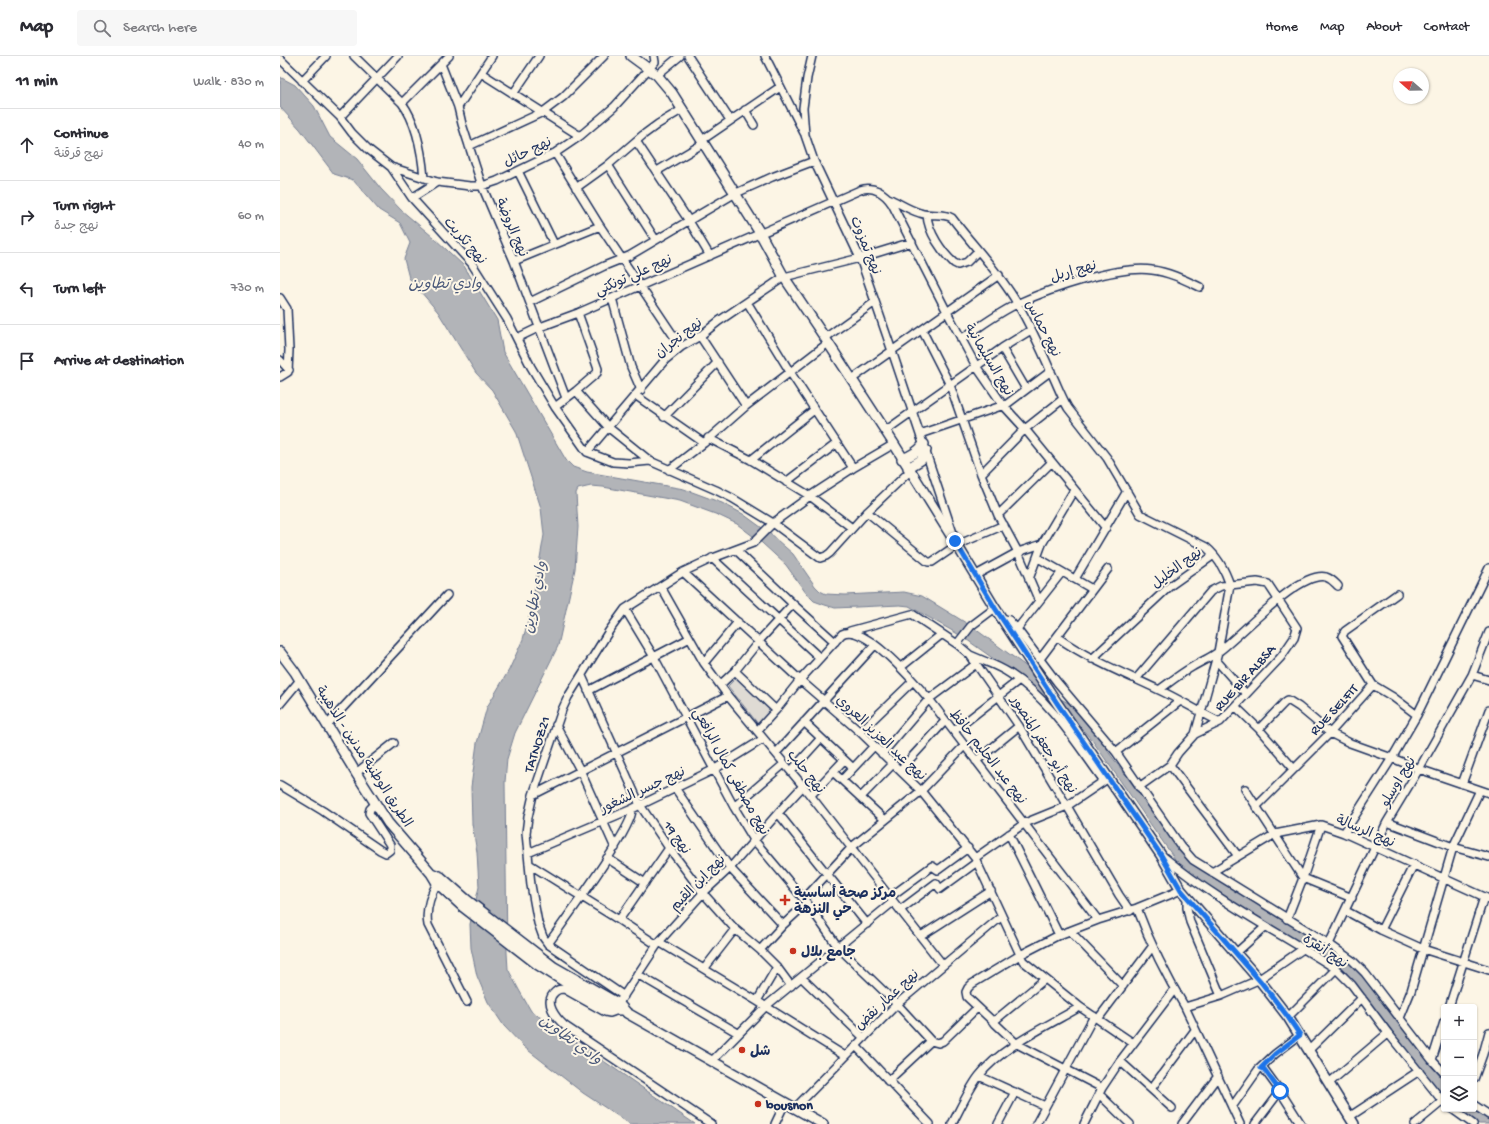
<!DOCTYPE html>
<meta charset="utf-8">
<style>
:root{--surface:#fff;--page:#f7f7f7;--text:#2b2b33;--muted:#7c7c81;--line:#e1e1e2}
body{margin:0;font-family:"Gochi Hand","Playpen Sans Arabic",sans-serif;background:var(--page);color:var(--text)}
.controls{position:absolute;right:12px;bottom:12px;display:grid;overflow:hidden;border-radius:4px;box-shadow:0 1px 3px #0004}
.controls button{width:36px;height:36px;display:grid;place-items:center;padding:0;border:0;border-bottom:1px solid var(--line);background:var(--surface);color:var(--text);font:20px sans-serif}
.compass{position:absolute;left:1113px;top:12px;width:36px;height:36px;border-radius:50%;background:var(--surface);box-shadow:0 1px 3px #0004;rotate:290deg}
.stop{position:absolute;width:12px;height:12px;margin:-9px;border:3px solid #1a73e8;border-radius:50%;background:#fff}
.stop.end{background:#1a73e8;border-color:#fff;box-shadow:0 1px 4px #0008}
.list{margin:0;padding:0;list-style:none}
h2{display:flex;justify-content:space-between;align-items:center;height:52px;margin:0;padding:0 16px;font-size:17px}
h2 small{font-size:13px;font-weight:400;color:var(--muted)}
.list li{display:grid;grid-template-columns:26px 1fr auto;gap:12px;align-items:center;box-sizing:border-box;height:72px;padding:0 16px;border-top:1px solid var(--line)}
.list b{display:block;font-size:15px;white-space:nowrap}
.list p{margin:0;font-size:13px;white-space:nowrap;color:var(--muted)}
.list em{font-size:13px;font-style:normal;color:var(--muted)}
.icon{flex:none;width:22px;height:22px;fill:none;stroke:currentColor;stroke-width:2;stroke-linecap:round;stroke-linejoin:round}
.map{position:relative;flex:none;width:1209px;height:1068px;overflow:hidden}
header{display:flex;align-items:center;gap:24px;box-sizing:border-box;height:56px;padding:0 20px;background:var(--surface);border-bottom:1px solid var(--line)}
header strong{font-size:19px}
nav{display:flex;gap:22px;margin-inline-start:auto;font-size:14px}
.search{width:280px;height:36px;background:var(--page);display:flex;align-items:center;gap:10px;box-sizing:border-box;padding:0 14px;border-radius:4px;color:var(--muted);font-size:15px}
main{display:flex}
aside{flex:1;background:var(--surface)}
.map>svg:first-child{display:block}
</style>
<header>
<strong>Map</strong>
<div class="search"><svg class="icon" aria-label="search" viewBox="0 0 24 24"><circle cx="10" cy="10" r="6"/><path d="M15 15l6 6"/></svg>Search here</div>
<nav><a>Home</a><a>Map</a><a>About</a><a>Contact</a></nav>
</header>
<main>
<aside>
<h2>11 min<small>Walk · 830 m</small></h2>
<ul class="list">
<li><svg class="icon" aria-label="ahead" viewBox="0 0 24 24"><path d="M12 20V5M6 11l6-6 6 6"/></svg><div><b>Continue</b><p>نهج قرقنة</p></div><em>40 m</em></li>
<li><svg class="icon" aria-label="right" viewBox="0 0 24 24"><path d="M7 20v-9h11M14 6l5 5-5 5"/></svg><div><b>Turn right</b><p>نهج جدة</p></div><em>60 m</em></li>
<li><svg class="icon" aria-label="left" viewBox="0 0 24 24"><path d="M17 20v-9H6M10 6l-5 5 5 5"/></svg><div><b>Turn left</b></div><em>730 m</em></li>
<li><svg class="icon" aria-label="arrive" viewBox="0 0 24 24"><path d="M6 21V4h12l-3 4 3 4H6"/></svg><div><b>Arrive at destination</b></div></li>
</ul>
</aside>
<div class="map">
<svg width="1209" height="1068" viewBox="0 0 1209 1068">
<rect width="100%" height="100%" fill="#fcf5e5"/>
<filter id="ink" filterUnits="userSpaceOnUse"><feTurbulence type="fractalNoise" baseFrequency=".025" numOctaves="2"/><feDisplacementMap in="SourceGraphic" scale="8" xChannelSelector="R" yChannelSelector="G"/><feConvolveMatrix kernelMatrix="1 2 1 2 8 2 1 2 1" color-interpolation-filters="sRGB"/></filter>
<g filter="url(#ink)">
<path fill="#dfdbd4" stroke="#7d8599" d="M 458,620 L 494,654 L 479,669 L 448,630 Z"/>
<path fill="#b2b4b8" stroke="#767f94" d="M 0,21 L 15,29 L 34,50 L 50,81 L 77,103 L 101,133 L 121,154 L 153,181 L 184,210 L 217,264 L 223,296 L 286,404 L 293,411 L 307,416 L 404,433 L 442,447 L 463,458 L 489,477 L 513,498 L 535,530 L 540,535 L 546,538 L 565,539 L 624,536 L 642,540 L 691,570 L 747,611 L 752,620 L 758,624 L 776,654 L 739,621 L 683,581 L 629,550 L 620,549 L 555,552 L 545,549 L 534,545 L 526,537 L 506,509 L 482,487 L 457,468 L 438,459 L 400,445 L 323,431 L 311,430 L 298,433 L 296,437 L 298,471 L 295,513 L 278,590 L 235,677 L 227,703 L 225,726 L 227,897 L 228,913 L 239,934 L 251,955 L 415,1068 L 350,1068 L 303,1037 L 244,991 L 224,970 L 208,946 L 197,920 L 191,892 L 190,868 L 199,831 L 197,796 L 192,768 L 191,731 L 197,687 L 207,651 L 229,614 L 243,583 L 251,554 L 264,479 L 261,452 L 236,375 L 212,334 L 196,317 L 158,256 L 129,222 L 124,203 L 130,187 L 120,167 L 99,154 L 73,124 L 54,118 L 20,73 L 0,51 Z
M 781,643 L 794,650 L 903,796 L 1060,897 L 1080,913 L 1150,1006 L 1164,1021 L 1164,1039 L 1149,1022 L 1065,915 L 921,825 L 899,809 L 812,684 L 793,663 Z
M 1178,1053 L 1194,1053 L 1209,1061 L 1209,1068 L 1199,1068 Z"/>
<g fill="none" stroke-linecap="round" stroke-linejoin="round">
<path stroke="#b2b4b8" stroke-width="10" d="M 804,669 L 815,677 L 825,692"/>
<g stroke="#1b2f5e" stroke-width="10">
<path id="minor" d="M 74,0 L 122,47 C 137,67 142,97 144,122
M 408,0 L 450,64
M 485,0 L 524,77
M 532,0 L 527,22 L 523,52 L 525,79 L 534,105 L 580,202 L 612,295 L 674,480
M 0,3 L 60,61 L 72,77 L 88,93 L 111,111 L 132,142 L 192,208 L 227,263 L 251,311 L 275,351 L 307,396 L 333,406 L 349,407 L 370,405
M 161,8 L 178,51 L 182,68 L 202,130 L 234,205 L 286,342
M 201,17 L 300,80
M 377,19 L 400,0
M 22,25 L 46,0
M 233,38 L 259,0
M 122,47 L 169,0
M 178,51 L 212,0
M 465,54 L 474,69
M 60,61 L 118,0
M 422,84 L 500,31
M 356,85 L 409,165 L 430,200
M 189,90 L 263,56 L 283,41 L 324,0
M 275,97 L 320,170 L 401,291
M 328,109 L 375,183
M 111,111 L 157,126 L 190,130 L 202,130 L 217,125 L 275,97 L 300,80 L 334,51 L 375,6 L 374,0
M 238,115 L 274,188
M 377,115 L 424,87
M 296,132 L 328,109 L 363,79 L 378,68 L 403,53
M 132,142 L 157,126
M 608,142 C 619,147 629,154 640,157 C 651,161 662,156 672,162 C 694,191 719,216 737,247 C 750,269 761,293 771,316 C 777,328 781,340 788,352 L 827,402 L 860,458 L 926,491 C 938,501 945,514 950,529 L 977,526 L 988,528 L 1017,572 L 1014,582 L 1001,601 L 940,666 L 915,678 L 898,697 L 890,709 L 859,731
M 647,159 C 648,176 662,196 674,207 L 678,209 L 687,206 L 698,195
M 234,205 L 320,170
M 0,242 L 7,253 L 9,294 L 8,316 L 0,321
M 332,242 L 351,311 L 361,334
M 250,246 L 324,210 L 349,200 L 454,138 L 492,121 L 534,105
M 467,246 L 510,316 L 573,412
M 642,274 L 670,329 L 701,418 L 718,459 L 738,496 L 759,545
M 420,280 L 466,350
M 237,282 L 260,271 L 298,257 L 580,134 C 593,129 605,137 612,148 L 667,256 L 696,310 L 723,349 L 745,373 L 826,472
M 545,282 L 595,246
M 681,283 C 700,271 719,256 739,247 C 770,233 838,209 872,214 C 889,216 905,224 920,231
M 722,292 L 746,333
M 0,304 L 9,314
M 572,323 L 719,219
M 296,335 L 329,372 L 370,405 L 436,434 L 452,442 L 493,467 L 540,502 L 546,500 L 550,497 L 587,456 L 630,415
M 355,339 L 424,387
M 275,351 L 296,335 L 317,317 L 318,313 L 298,257
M 384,361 L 438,306
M 605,375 L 722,292 L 751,274
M 640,378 L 727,348 L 771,315
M 428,382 L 471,404 L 530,440 L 572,472
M 307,396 L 385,304 L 401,291 L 420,280 L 439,265 L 498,225 L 504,221 L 580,202 L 632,186
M 471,404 L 534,354
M 389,414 L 424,387 L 466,350 L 548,287
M 701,418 L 745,373 L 783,343
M 506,426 L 556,388
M 587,456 L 648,506 L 652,506 L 677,489 L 724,469
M 718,459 L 772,406
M 456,494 L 513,548 L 555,586
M 432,502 L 540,602
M 758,502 L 812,533
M 403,516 L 520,624 L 580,676 L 641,735 L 695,802 L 743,905 L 800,951 L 853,987
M 696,519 L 738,496 L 762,488
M 749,523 L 762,488 L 794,434
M 795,523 L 847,435
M 381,531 L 424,607 L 448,640 L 523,730 L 663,909
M 345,553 L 374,601 L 454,751 L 474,784 L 527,847 L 558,891 L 617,948 L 651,985 L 658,987 L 663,985 L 697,952
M 721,562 L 729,564 L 737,573 L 777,626 L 836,696 L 900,789 L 913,804 L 1049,888 L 1073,905 L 1085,917 L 1152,1004 L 1164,1017
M 737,573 L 782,516
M 570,575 L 632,558 L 677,588 L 690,599 L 739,670 L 787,750 L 839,839 L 850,855
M 777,581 C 808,603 843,617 877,633 C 899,643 919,656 940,666
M 677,588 L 691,570 L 715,552
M 690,599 C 703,605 717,609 729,617 C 770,643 796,687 824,725
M 760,603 L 828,513
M 812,603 L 890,530 L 934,499
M 936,604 L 966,638
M 424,607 L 458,566
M 621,611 L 662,578
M 455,615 L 496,654
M 1192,619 L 1209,624
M 302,620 L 360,749 L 389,792 L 423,837 L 455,873 L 480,894 L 497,911 L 511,930
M 856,623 L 931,535 L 941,530 L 950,529 L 938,596 L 915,678
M 440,629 L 455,615 L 479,585 L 513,548
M 1093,629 L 1113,641 L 1137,659
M 879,634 C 890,626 900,618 912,611 C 920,606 930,602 938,596 C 960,581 1019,514 1046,521 C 1052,523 1054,526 1058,530
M 308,635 L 410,582
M 0,648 L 20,624
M 955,650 L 979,673 L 1014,713
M 524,666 L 573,712
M 47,669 L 167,539
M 276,669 L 300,714 L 335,792
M 979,673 L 1005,646 L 1008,644 L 1019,651 L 1050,677 L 1070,687 L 1112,702 L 1139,713 L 1209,737
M 477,675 L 496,654 L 520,624 L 562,578 C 584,566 635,627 649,643 L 818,864
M 674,675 L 739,624
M 580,676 L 633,625
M 836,696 L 900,645
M 496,697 L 595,589
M 602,698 L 649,643 L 696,608
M 696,705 L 739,670
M 890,709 L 958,800
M 620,714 L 665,665
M 511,715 L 541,682
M 553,716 L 604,763
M 76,717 L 114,687
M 562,724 L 594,690
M 1182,728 L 1209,654
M 0,729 L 43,755 L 100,794 L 106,797 L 110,794 L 110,789 L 89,757 L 90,753 L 95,748
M 395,732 L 450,812 L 503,869
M 965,733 L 1023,822 L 1072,842
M 253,739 L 448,640
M 531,739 L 564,704
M 581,741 L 613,708
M 454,751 L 504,708
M 976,751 L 1050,677 L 1093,629 L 1062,580 L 1065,575 L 1117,538
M 498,757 L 587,868
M 1107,766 L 1173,791 L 1209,801
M 1064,777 L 1112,702 L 1137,659 L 1209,512
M 729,778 L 779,879
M 248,797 L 352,753 L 435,713 L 483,683
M 884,801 C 937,845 998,876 1056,913 L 1072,929 L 1108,977 L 1164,1047
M 327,802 L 365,827
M 695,802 L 745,767 L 787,750 L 827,723
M 249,808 L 339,864 L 377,889
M 932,816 L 995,778 L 1041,769 L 1064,777 L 1209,843
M 157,827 C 150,840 145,854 148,869 L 187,946
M 610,841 L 652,810 L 658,814 L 688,792
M 907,841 L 907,852 L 910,866 L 941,940
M 524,843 L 572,791 L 641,735 L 684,690
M 857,852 C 870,887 886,920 905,951 L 960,1068
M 620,854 L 656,827 L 660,833 L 697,806
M 1066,855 L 1101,874 L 1143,893 L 1209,914
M 1007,863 L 1023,822 L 1041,769
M 339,864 L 389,792
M 1101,874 L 1134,808
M 790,875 L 843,930
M 641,880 L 711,835
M 379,886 L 477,945 L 565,1000
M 268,888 C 281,869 356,769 352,753
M 1049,888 L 1107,766 L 1139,713 L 1192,619 L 1209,576
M 480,894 L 503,869 L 527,847
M 956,897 L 985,871
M 424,913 L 455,873
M 357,918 L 458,977
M 522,922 L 584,982
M 344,940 L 268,888 L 263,881 L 258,867 L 251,829 L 246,777 L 248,761 L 253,739 L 282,654 L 288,641 L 329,575 L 345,553 L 403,516 L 433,502 L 473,487 L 493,467 L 530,440 L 573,412 L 614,388
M 477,945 L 497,911
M 905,951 L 941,940 L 978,924 L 1023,893
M 1169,951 L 1204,841
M 1008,961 L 1056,913
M 1120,962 L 1131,935 L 1173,791 L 1200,734
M 818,963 L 872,891
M 713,966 L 765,923
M 576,990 L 650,1068
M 1029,994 L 1082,942
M 1152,1004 L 1164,966
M 432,1005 L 486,950 L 613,846
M 840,1005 L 892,1052
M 981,1012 L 984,1013 L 1000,1035 L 1021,1068
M 699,1020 L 765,1050
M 1194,1023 L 1203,998 L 1209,976
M 608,1025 L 651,985
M 1049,1027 L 1108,977
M 822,1032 L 737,988 L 687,941 L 686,936 L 688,932 L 692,928 L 740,899 L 779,879 L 818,864 L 857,852 L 901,834
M 871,1033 L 915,974
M 819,1038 L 850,1068
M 1194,1049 L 1209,1059
M 952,1051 L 978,1014 L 995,998 L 1020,979
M 515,1052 L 617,948 L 722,860
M 1172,1053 L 1193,1068
M 1069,1061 L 1139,1015
M 431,1068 L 285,970 C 276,962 263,946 275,936 C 278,933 280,933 284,933 L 325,956 L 330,957 L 333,956 L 379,886 L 423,837 L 450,812 L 498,757 L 523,730
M 495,1068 L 505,1047
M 672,1068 C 680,1053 689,1033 699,1020 C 721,991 769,969 800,951
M 718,1068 L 735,1036
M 756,1068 L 814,960
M 804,1068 L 822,1032 L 840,1005 L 894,934
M 902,1068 L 938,1020
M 975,1068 L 1000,1035
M 1135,1068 L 1164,1044"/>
</g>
<g stroke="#1b2f5e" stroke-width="12">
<path id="major" d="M 351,0 L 377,19 L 392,37 L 480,177 L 504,221 L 545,282 L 614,388 L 677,489 L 715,552 L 777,647 L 881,799 L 901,834 L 981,926 L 1008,961 L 1074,1068
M 622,403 C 631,400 638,396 644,388
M 628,412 L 641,404 L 646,394
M 0,596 L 15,616 L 76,717 L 108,767 L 151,817 L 157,827 L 183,851 L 258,909 L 288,928 L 335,954 L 343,954
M 151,817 L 161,821 L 187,844 L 274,911 L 339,948 L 347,957 L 543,1068"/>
</g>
<use href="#minor" stroke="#fcf5e5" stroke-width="7"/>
<use href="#major" stroke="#fcf5e5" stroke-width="9"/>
</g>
</g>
<g fill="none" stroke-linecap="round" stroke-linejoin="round" filter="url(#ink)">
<path stroke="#1a73e8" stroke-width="5" d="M 675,485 L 715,552 L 777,647 L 881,799 L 901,834 L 981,926 L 1008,961 L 1020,979 L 995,998 L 981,1012 L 984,1013 L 1000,1035"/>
</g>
<g fill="#c8321e" stroke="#fcf5e5" stroke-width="1.5">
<path d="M503 838h4v4h4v4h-4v4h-4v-4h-4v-4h4z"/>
<circle cx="513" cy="895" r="4"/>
<circle cx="462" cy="994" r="4"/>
<circle cx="478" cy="1048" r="4"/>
</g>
<g text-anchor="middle" stroke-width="4" stroke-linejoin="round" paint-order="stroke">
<g font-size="14" fill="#1b2f5e" stroke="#fcf5e5">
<text transform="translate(247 95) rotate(-26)" y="5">نهج حائل</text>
<text transform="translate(233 171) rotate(67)" y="5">نهج الروضة</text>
<text transform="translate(186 184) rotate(49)" y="5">نهج تكريت</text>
<text transform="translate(587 189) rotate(68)" y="5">نهج تمزوت</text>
<text transform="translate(793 214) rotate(-16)" y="5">نهج إربل</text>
<text transform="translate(353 218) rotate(-24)" y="5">نهج علي تونكتي</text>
<text transform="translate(764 272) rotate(63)" y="5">نهج حماس</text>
<text transform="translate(398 281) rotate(-38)" y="5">نهج نجران</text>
<text transform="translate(710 303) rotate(59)" y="5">نهج السليمانية</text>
<text transform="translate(896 511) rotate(-37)" y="5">نهج الخليل</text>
<text transform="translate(964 621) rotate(-48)" y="5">RUE BIR ALBSA</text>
<text transform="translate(1053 653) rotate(-47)" y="5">RUE SELFIT</text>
<text transform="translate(602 681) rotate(43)" y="5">نهج عبد العزيز العروي</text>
<text transform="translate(256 688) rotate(-72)" y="5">TATNOZ21</text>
<text transform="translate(765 688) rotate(58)" y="5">نهج أبو جعفر المنصور</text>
<text transform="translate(85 700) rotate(57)" y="5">الطريق الوطنية مدنين - الذهيبة</text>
<text transform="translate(709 700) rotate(52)" y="5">نهج عبد الحليم حافظ</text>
<text transform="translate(452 715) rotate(61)" y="5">نهج مصطفى كمال الرافعي</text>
<text transform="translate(527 715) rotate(51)" y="5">نهج حلب</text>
<text transform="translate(1117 725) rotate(-59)" y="5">نهج اوسلو</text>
<text transform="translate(362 733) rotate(-25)" y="5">نهج جسر الشغور</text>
<text transform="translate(1086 774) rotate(23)" y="5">نهج الرسالة</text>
<text transform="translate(398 781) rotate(55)" y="5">نهج 19</text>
<text transform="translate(417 826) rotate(-46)" y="5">نهج ابن القيم</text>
<text transform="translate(1046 894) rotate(33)" y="5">نهج أنقرة</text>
<text transform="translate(606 943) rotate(-43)" y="5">نهج عمار نقض</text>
</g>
<g font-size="14" font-weight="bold" fill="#1b2f5e" stroke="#fcf5e5" text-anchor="start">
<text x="514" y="841">مركز صحة أساسية<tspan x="514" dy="16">حي النزهة</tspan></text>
<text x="521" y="900">جامع بلال</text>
<text x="470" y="999">شل</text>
<text x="486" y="1053">bousnon</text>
</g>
<g font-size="15" font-style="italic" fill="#485779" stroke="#fcf5e5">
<text x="165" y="232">وادي تطاوين</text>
<text transform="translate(254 541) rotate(-79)" y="5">وادي تطاوين</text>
<text transform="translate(291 983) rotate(36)" y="5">وادي تطاوين</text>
</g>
</g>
</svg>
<div class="controls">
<button>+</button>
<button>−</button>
<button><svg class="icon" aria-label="layers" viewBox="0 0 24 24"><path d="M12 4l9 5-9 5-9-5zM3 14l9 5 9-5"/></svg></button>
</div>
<svg class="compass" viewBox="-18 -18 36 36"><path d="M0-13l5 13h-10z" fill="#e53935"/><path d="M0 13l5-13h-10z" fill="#7c7c81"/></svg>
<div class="stop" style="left:1000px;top:1035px"></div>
<div class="stop end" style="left:675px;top:485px"></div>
</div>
</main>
